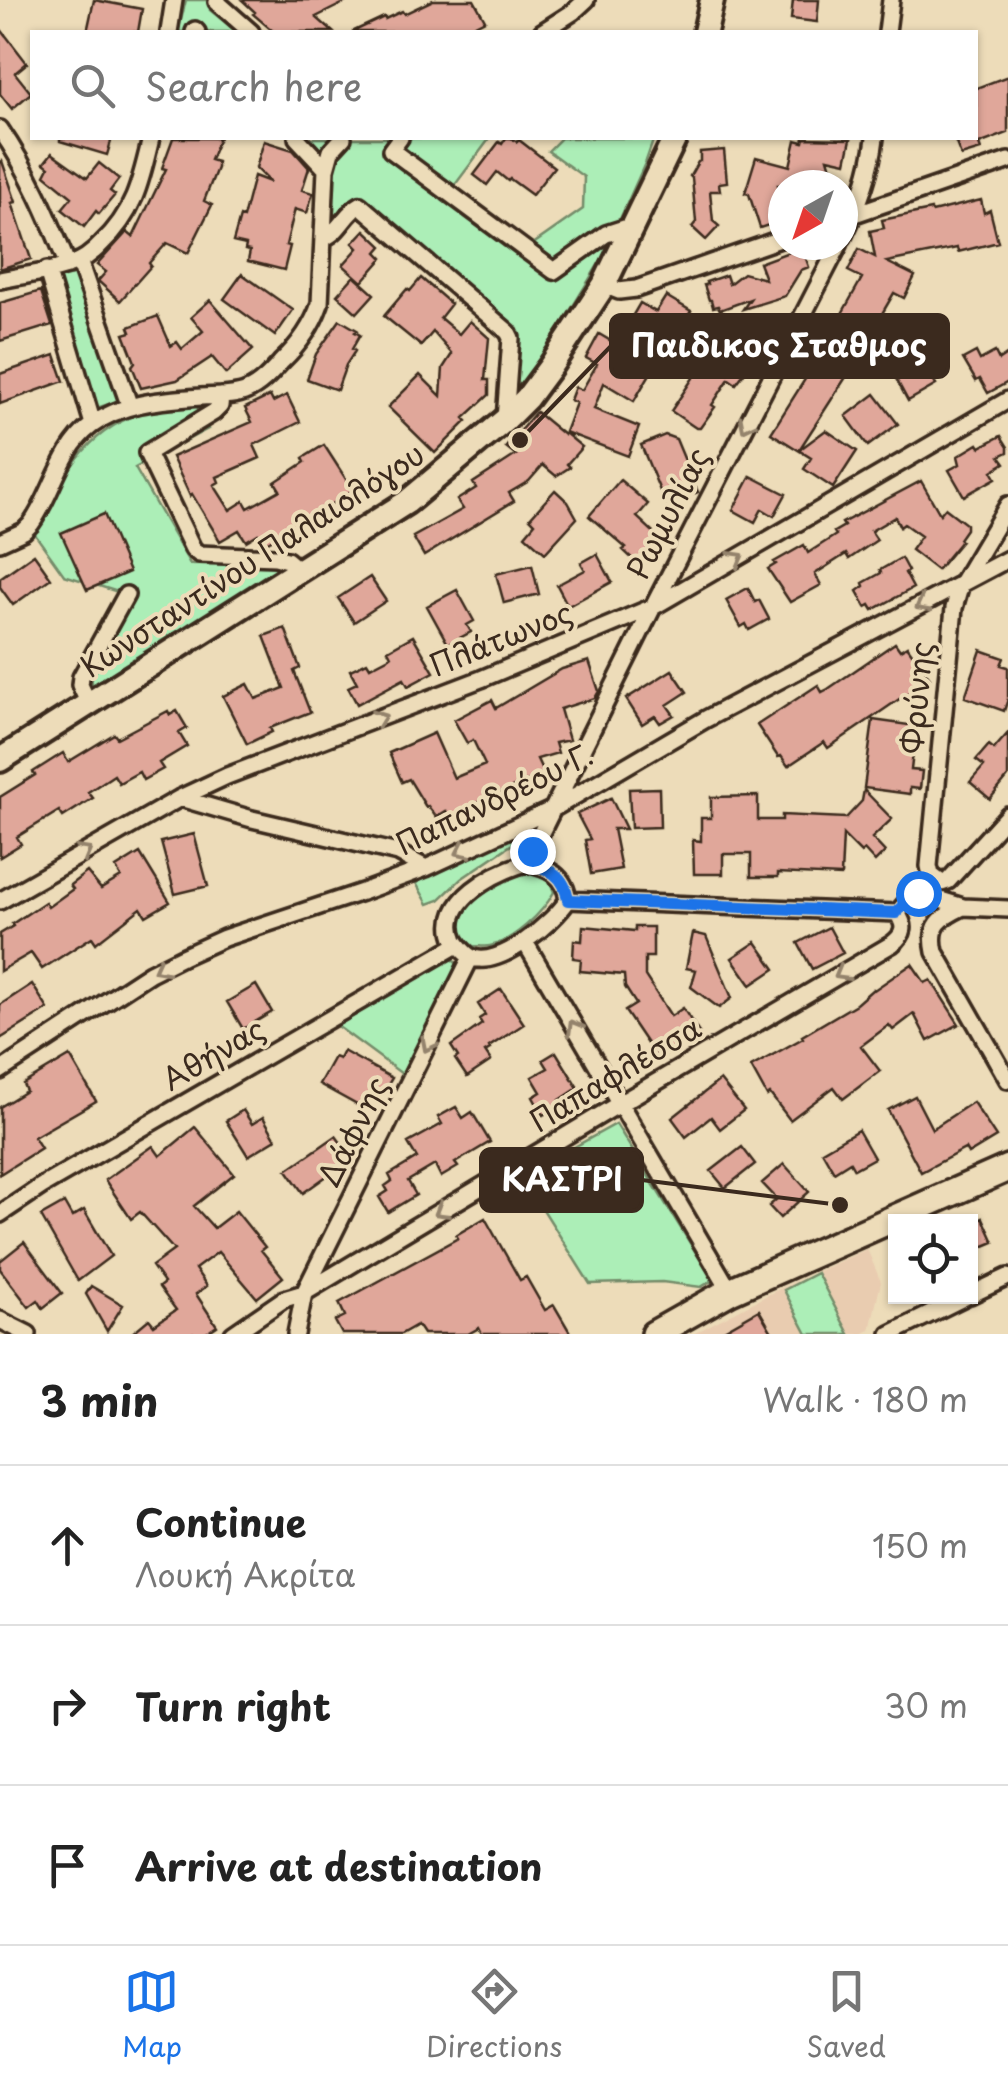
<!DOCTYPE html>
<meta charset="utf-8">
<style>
:root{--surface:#fff;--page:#f6f6f6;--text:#222;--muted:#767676;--line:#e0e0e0;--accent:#1a73e8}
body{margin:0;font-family:"Playpen Sans",sans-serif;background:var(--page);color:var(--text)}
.controls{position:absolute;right:30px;bottom:30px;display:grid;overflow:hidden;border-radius:0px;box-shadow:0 2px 8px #0004}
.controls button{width:90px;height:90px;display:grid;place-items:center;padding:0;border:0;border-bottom:2px solid var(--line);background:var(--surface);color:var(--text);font:50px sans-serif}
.compass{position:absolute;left:768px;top:170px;width:90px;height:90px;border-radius:50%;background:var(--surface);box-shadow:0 2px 8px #0004;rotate:220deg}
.stop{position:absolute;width:30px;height:30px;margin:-22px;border:8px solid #1a73e8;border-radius:50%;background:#fff}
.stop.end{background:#1a73e8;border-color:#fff;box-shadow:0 2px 10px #0008}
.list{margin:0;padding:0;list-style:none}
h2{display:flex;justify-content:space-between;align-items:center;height:130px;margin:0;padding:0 40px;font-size:42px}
h2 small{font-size:32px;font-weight:400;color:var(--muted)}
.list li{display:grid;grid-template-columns:65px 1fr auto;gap:30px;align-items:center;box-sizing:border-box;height:160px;padding:0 40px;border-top:2px solid var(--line)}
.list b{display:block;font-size:38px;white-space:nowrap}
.list p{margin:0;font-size:32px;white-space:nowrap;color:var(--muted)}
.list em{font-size:32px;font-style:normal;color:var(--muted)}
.icon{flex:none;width:55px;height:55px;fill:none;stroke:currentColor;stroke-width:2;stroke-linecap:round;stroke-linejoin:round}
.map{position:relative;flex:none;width:1008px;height:1334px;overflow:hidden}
.search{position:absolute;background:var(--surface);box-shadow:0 2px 8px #0004;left:30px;right:30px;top:30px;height:110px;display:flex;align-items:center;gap:25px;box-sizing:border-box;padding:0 35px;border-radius:0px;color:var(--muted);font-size:38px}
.sheet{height:610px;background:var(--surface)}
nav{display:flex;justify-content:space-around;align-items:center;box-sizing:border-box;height:140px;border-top:2px solid var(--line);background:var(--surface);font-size:28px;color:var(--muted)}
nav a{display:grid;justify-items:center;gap:5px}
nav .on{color:var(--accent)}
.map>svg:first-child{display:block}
</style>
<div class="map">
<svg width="1008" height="1334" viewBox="0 0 1008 1334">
<rect width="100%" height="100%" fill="#eddcb9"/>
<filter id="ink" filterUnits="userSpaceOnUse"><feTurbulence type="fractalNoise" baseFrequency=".01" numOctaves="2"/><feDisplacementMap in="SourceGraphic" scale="20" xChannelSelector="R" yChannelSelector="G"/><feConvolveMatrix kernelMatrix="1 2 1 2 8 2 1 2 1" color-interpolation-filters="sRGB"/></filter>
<g filter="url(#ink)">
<path fill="#e9ccb0" d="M 867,1249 L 881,1282 L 870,1330 L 862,1334 L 693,1334 L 779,1289 Z"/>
<path fill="#aceeb7" stroke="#748c6a" stroke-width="2.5" d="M 186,0 L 214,0 L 210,10 L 237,32 L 203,32 L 193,23 L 186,32 L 178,32 Z
M 309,138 L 490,138 L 443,201 L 521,259 L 529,247 L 583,209 L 584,177 L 548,151 L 561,138 L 654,138 L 646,161 L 603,257 L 518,396 L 512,394 L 518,333 L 510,321 L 366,201 L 331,228 L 324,152 Z
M 78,270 L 121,400 L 97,408 L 57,277 Z
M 197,406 L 208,429 L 135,468 L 190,564 L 237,563 L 285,566 L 93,691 L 91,675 L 134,597 L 64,575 L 34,533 C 64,477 83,429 150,410 C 164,406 182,407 197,406 Z
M 521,830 L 528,844 L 523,849 L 511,845 L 461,879 L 439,900 L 428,904 L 416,883 Z
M 531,872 L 550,882 L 554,892 C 543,913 513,941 490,946 C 485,947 479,946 473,946 L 464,938 L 459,926 L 466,908 L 482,895 L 511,877 Z
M 450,958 L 459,965 L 402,1074 L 337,1026 Z
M 616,1124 L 713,1280 L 701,1287 L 662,1282 L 590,1284 L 522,1176 Z
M 817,1273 L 849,1334 L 807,1334 L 784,1290 Z"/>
<path fill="#e0a79a" stroke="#3b2a1e" stroke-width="2.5" d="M 94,0 L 142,9 L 138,32 L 87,32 Z
M 242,0 L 350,0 L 316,17 L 333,32 L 274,32 L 253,14 L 255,12 Z
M 433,0 L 474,0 L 485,20 L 461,32 L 352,32 L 384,17 L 385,19 L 402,11 L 404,14 Z
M 793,0 L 819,0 L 817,22 L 791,19 Z
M 0,28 L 27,63 L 15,73 L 31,93 L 12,109 L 0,94 Z
M 1008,76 L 1008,133 L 979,144 L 981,150 L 961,156 L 954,138 L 976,138 L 976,88 Z
M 60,138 L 112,138 L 107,155 L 60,141 Z
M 173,138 L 219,138 L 210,160 L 217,162 L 217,168 L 204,201 L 212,205 L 188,253 L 167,243 L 149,263 L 151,266 L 120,301 L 98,281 L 106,272 L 97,265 L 127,232 L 133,237 L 166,169 L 162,168 Z
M 506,138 L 511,138 L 517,142 L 519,140 L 554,167 L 532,195 L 510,179 L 508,181 L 497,172 L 487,185 L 474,175 L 499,142 L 502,144 Z
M 804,138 L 851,139 L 846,162 L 828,158 L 836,185 L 778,185 L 783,201 L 783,220 L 760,228 L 749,194 L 745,193 L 756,157 L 790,166 L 796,140 L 803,142 Z
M 264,141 L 293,150 L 309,168 L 302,190 L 313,193 L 307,213 L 295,209 L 286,245 L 290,246 L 284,270 L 248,261 L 250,251 L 245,250 L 246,245 L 233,242 L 240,217 L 243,218 L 254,176 L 270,182 L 256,168 Z
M 724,150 L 727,182 L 719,183 L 720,191 L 710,191 L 713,221 L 719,226 L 706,240 L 692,227 L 696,222 L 692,178 L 690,176 L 698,162 L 700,161 L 700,152 Z
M 52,153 L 87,178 L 99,163 L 119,179 L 110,191 L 115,195 L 99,214 L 96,211 L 84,227 L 62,209 L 72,197 L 45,175 L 49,167 L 44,163 Z
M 2,161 L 16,202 L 12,203 L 31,259 L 0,269 L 0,162 Z
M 981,200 L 984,213 L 990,210 L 998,242 L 958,252 L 957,248 L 887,262 L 915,276 L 904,298 L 894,293 L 869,336 L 839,319 L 862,278 L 848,271 L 859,249 L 875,257 L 870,231 L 884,228 L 882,220 L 931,210 L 932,212 Z
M 365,230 L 382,246 L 377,252 L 383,258 L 362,282 L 343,265 L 358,248 L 353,243 Z
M 802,247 L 809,267 L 801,270 L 785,296 L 743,309 L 750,299 L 720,310 L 718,306 L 713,307 L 711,300 L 709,300 L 704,285 L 707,284 L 706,282 L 726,275 L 729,284 L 743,273 L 765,279 L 759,263 Z
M 242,274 L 293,310 L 275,336 L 224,299 Z
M 354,276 L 374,294 L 357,313 L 337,295 Z
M 421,278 L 451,304 L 440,318 L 459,334 L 470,321 L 489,338 L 485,380 L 489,380 L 489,395 L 464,418 L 467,421 L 435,453 L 388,407 L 420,375 L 441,396 L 443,368 L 452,354 L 433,332 L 421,346 L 384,316 L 407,289 L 410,291 Z
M 41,291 L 52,325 L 0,341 L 0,303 Z
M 666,296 L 691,311 L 666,353 L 663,352 L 634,401 L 604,383 L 594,409 L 639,427 L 628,456 L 565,432 L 576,403 L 570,400 L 575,387 L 582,390 L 597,364 L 586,358 L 599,334 L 616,344 L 640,303 L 656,312 Z
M 210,300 L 253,350 L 226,374 L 212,357 L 177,380 L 141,388 L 132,366 L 135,362 L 124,334 L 131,332 L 129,327 L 158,316 L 171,346 L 177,342 L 182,349 L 203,331 L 191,317 Z
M 340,320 L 357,330 L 355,332 L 360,335 L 352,349 L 355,351 L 346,365 L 337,390 L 307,379 L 316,354 Z
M 722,336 L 754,360 L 736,384 L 729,379 L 712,405 L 715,407 L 700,428 L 696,428 L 671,411 L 705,360 L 703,358 Z
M 840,348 L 857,360 L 799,450 L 826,430 L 857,451 L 833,488 L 804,469 L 811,458 L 771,433 L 819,357 L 829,364 Z
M 976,352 L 980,360 L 995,352 L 999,360 L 1008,354 L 1008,382 L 988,393 L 980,379 L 976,381 L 963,359 Z
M 55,355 L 64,381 L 0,404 L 0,374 Z
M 921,360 L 936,385 L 908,401 L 894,375 Z
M 875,394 L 898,424 L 868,446 L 846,416 Z
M 287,395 L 300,422 L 254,445 L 260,458 L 217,477 L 219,482 L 214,485 L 230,510 L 244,501 L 248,508 L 280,490 L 275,482 L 305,462 L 303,458 L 324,445 L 353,490 L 302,523 L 264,544 L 258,534 L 246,541 L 239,530 L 220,541 L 192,494 L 190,496 L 172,457 L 252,422 L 245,408 L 270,396 L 273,402 Z
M 536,412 L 564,435 L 565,433 L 582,447 L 567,464 L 570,467 L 556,476 L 543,465 L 529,481 L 509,493 L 514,501 L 424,556 L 413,537 L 463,509 L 457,500 L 476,488 L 473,483 L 516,455 L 506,447 Z
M 665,435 L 676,439 L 698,492 L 670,503 L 665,503 L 641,445 Z
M 1001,436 L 1008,447 L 1008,452 L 1000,456 L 1005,463 L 992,471 L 996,478 L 964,496 L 949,470 L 960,464 L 958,456 L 978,444 L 980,447 Z
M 751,476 L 786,494 L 774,516 L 762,509 L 755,522 L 733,510 Z
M 620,480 L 648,504 L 637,517 L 664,542 L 641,567 L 623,550 L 626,548 L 589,516 Z
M 921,481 L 940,514 L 945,508 L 966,524 L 966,529 L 959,539 L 961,541 L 937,570 L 911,550 L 921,536 L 904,524 L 900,527 L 895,517 L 871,531 L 877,540 L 849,559 L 846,554 L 815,574 L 821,585 L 790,602 L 768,569 L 776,564 L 774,562 L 804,545 L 808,553 L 836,535 L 834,532 L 844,526 L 842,523 Z
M 555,490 L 568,502 L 577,518 L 545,553 L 525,535 L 535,523 L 530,518 Z
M 104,514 L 129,572 L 87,590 L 61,533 Z
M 34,554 L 51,578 L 13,605 L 0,587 L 0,578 Z
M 597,554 L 612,582 L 568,606 L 557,585 L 585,570 L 581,563 Z
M 901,558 L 908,571 L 905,573 L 913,588 L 873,610 L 870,605 L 866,607 L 857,591 L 864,586 L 863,583 L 881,573 L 880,570 Z
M 532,565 L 539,594 L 504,603 L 496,574 Z
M 370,577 L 386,601 L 354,622 L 338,598 Z
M 748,588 L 755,602 L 759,600 L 769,619 L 749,630 L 746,624 L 741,627 L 726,600 Z
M 457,590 L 474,621 L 467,625 L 471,632 L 448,644 L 427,606 Z
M 285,628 L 300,668 L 294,671 L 310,712 L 270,728 L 272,732 L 247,744 L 223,696 L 248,684 L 256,699 L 284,688 L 264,636 Z
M 413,636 L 434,672 L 408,686 L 404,679 L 357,704 L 348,687 L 357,683 L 350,670 L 367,662 L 370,667 L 391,656 L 388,650 Z
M 895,643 L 900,650 L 907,646 L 930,678 L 828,748 L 824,742 L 788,766 L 781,756 L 778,757 L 757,725 L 818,685 L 822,692 L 828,689 Z
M 981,650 L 1004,658 L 1001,665 L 1008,667 L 1008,699 L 1004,711 L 965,697 Z
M 589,661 L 599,691 L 595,698 L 560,709 L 569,740 L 555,743 L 558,753 L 537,759 L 544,774 L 477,803 L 451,819 L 446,811 L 436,817 L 428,806 L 426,807 L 409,779 L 402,782 L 389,753 L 434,733 L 454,778 L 485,765 L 473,740 L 467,743 L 454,720 L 492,700 L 496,708 L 562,669 Z
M 672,670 L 687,692 L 667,705 L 674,715 L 660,723 L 655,716 L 642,724 L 626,699 Z
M 168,711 L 170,715 L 177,711 L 187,728 L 179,733 L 187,746 L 159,763 L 163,769 L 143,780 L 139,772 L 119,783 L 114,775 L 88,792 L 93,798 L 63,817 L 59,811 L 17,837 L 21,844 L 0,857 L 0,797 L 35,775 L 33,772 L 63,753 L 68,762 L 114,734 L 117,738 Z
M 873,720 L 916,726 L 911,770 L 922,771 L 920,789 L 910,788 L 910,794 L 864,788 Z
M 1008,733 L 1008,777 L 990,799 L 970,782 L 984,766 L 976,760 L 989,745 L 994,749 Z
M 659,788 L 660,827 L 631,828 L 629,789 Z
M 864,790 L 892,819 L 872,838 L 885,852 L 875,862 L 864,850 L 861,853 L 843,835 L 841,876 L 778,873 L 778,877 L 751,877 L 751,854 L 723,854 L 723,874 L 694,874 L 693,840 L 701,841 L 701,818 L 711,818 L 711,797 L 758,796 L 758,820 L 782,820 L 782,815 L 846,818 L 862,801 Z
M 611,798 L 626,829 L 613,829 L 621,869 L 591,874 L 585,840 L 590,839 L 577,814 Z
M 194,834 L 208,886 L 175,894 L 161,842 Z
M 140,853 L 170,902 L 146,916 L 141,908 L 96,943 L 92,937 L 42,969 L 31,953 L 0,971 L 0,934 L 13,926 L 12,924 L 45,902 L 48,907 L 73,889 L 70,885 L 87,872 L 101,889 L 121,877 L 116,868 Z
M 583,926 L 635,931 L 635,927 L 653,927 L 653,957 L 645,957 L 645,976 L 671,1016 L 683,1008 L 699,1033 L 658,1060 L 625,1011 L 636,1004 L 625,987 L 624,975 L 580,971 L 581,959 L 573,958 L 574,940 L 582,941 Z
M 829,927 L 843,953 L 812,969 L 798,943 Z
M 693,933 L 706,936 L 732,998 L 719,1008 L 691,987 L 696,970 L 686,968 Z
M 756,942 L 775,969 L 751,985 L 732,958 Z
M 912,964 L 925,983 L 931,980 L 959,1024 L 928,1041 L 914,1014 L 893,1030 L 889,1025 L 861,1046 L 880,1071 L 843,1099 L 834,1087 L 790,1120 L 770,1094 L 767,1096 L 751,1067 L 803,1038 L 802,1036 L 856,1004 L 873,989 L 874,990 Z
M 32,984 L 48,1009 L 0,1039 L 0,1005 Z
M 256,985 L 272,1012 L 243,1029 L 227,1002 Z
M 501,989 L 524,1024 L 489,1047 L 490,1049 L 485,1052 L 491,1061 L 467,1077 L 455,1059 L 458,1057 L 451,1046 L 482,1024 L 479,1019 L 485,1015 L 478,1004 Z
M 343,1051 L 392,1078 L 382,1095 L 378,1093 L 368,1111 L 319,1084 L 334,1057 L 339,1059 Z
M 556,1052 L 578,1088 L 560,1100 L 562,1104 L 543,1115 L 533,1097 L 541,1092 L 532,1077 L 548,1068 L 543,1060 Z
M 70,1056 L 96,1101 L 34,1137 L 41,1148 L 0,1174 L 0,1107 L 26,1091 L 23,1084 Z
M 720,1080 L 744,1110 L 720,1129 L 711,1117 L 686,1137 L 672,1118 Z
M 915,1096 L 932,1129 L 973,1102 L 996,1137 L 968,1154 L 965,1149 L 921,1172 L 888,1110 Z
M 456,1107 L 463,1118 L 472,1112 L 490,1142 L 455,1163 L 458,1167 L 441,1177 L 435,1165 L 408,1181 L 416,1195 L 388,1212 L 379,1197 L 388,1191 L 385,1186 L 392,1181 L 389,1175 L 417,1158 L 408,1143 L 442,1124 L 438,1117 Z
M 243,1110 L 252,1124 L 263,1117 L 276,1139 L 248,1156 L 226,1121 Z
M 195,1127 L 234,1174 L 194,1206 L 214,1228 L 236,1211 L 265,1247 L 261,1250 L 283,1277 L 257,1298 L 218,1252 L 195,1269 L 207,1286 L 196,1294 L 217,1326 L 205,1334 L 131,1334 L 149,1319 L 154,1325 L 176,1310 L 159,1287 L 164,1283 L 152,1266 L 174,1250 L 140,1212 L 131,1219 L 105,1180 L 153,1146 L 160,1156 Z
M 858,1130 L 874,1158 L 854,1169 L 850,1162 L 834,1172 L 822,1151 Z
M 336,1136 L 352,1158 L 303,1193 L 287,1170 Z
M 742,1147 L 755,1164 L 725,1188 L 711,1171 Z
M 784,1164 L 809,1192 L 780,1218 L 769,1206 L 777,1199 L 762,1183 Z
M 64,1203 L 72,1217 L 84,1210 L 111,1256 L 78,1281 L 41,1216 Z
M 485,1218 L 520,1280 L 526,1277 L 545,1310 L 554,1305 L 571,1334 L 482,1334 L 479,1328 L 468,1334 L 423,1334 L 417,1325 L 401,1334 L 342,1334 L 335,1321 L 345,1316 L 339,1303 L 458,1238 L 456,1235 Z
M 983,1218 L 994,1242 L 970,1252 L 970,1224 Z
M 24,1242 L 62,1293 L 43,1308 L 38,1300 L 29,1307 L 0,1269 L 0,1261 Z
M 91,1286 L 123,1305 L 107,1331 L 86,1294 Z
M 759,1310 L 773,1334 L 717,1334 Z"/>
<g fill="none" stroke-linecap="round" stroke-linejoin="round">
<g stroke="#3b2a1e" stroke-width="22">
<path id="street" d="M 218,0 L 217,2 L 251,32
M 169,32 L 174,0
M 194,32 L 195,30 L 197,32
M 542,32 L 573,12 L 586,0
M 887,32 L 891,0
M 0,129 C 29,171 49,218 68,266
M 297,138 L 326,169
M 400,138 L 391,150 L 554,271 L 606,234 L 634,225
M 843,218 L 1008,161
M 843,237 C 859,205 871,173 875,138
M 324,238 C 340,232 345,213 360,205 L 508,332 L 511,338 L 505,420
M 79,261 L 130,407
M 47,270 L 93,424
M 0,280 C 23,275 48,273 70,265 C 83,261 93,253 102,243 C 135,212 141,180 151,138
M 604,285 L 619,291 L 636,289 L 783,238
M 221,396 L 220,406 L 214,412 L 147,453 L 193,549 L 199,554 L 275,557 L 287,560 L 300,571
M 1008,505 L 961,584 L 954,608 L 929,866 L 931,875 L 942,883 L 948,881 L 1008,815
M 0,542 L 24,531 L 31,524 C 53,494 60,449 91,426 C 121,402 164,400 201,397 C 216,396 234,397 247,391 C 261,385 272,372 282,361 C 300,344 312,327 320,304 L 326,169 L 331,151 L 343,138
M 89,704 L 80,685 L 81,677 L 126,595
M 180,798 L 252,819 L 398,853 L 426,868
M 526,863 L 653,607 L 839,245
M 526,863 C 549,868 565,875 568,900 C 554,922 498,970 471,957 C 465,954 458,945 455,940 C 437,901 496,872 526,863 Z
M 568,900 L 897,913
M 0,901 L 180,798 L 227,776 L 481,679 L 653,607 L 1008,400
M 963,907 C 940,918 929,925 935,952 L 1008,1080
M 897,913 L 912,896 L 918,893 L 963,907 L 1008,909
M 525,942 L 730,1291
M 0,1071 L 150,973 L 182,957 L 224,938 L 362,892 L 426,868 L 551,810 L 706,719 L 1008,559
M 0,1214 L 42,1186 L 457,945
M 970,1295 L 1008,1277
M 0,1320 L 28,1334
M 233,1334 L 284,1299 L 304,1293 L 619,1104 L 892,944 C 905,934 906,926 897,913
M 296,1334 L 304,1293 L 471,957
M 890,1334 L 967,1296"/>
</g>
<g stroke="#3b2a1e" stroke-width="30">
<path id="secondary" d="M 705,32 L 712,0
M 0,760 L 407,502 L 505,420 L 527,398 L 550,367 L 604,285 L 675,138"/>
</g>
<g stroke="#3b2a1e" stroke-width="32">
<path id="primary" d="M 654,1334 L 730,1291 L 1008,1168"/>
</g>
<use href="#street" stroke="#eddcb9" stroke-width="15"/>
<use href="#secondary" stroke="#eddcb9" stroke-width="22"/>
<use href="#primary" stroke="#eddcb9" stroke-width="25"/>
</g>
<defs><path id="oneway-chevron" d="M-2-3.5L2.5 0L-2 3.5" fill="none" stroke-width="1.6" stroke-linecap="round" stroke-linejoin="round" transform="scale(2.5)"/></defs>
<g stroke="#94836c">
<use href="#oneway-chevron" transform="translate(746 425) rotate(117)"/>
<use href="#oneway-chevron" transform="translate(737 558) rotate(-30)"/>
<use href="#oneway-chevron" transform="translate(922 605) rotate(152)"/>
<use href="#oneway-chevron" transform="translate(380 718) rotate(-21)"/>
<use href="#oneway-chevron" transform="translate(462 851) rotate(155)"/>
<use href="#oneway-chevron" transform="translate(85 852) rotate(-30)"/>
<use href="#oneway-chevron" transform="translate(160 968) rotate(152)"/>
<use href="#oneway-chevron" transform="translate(841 974) rotate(150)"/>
<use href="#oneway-chevron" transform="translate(574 1027) rotate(-120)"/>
<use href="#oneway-chevron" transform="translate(428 1045) rotate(117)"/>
<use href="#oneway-chevron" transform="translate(441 1211) rotate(149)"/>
</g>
</g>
<g fill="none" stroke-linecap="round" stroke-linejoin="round" filter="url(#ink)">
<path stroke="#1a73e8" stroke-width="12" d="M 532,851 L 526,863 C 549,868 565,875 568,900 L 896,913 L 912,896 L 918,893"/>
</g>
<g text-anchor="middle" stroke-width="8" stroke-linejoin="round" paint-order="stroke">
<g font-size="30" fill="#3b2a1e" stroke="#eddcb9">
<text transform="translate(669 514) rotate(-63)" y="10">Ρωμυλίας</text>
<text transform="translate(253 561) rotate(-33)" y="10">Κωνσταντίνου Παλαιολόγου</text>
<text transform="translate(501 640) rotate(-22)" y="10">Πλάτωνος</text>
<text transform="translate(918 698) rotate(-85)" y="10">Φρύνης</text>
<text transform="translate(495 800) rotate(-26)" y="10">Παπανδρέου Γ.</text>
<text transform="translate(214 1055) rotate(-30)" y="10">Αθήνας</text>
<text transform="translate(616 1075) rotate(-31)" y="10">Παπαφλέσσα</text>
<text transform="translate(354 1132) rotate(-63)" y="10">Δάφνης</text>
</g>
</g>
<path fill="none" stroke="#3b2a1e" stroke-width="4" d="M520 440L611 346M840 1205L642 1180"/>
<g fill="#3b2a1e" stroke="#eddcb9" stroke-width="4">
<circle cx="520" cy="440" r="10"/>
<circle cx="840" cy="1205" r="10"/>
</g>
<g fill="#3b2a1e" stroke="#3b2a1e" stroke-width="4">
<rect x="611" y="315" width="337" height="62" rx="10"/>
<rect x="481" y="1149" width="161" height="62" rx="10"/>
</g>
<g font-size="32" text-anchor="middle" font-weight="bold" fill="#fff">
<text x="779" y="357">Παιδικος Σταθμος</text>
<text x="562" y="1191">ΚΑΣΤΡΙ</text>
</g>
</svg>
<div class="controls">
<button><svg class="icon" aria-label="locate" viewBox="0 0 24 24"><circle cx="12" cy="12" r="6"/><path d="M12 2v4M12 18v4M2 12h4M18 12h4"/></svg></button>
</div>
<svg class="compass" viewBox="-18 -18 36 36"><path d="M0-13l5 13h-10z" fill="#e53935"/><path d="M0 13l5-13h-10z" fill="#767676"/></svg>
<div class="stop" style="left:918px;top:893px"></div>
<div class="stop end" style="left:532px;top:851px"></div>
<div class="search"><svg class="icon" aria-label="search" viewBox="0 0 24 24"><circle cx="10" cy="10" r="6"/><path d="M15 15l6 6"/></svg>Search here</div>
</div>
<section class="sheet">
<h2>3 min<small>Walk · 180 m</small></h2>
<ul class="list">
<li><svg class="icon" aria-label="ahead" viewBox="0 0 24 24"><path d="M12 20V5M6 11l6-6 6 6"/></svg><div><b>Continue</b><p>Λουκή Ακρίτα</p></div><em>150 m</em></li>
<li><svg class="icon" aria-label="right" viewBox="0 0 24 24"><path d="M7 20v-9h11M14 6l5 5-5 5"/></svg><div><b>Turn right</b></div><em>30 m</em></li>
<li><svg class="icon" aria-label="arrive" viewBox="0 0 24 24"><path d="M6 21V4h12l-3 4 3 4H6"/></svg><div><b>Arrive at destination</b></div></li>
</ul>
</section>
<nav>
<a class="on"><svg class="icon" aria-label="map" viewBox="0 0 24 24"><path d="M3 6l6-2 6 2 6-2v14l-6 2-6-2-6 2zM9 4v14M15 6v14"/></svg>Map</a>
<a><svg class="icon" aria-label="directions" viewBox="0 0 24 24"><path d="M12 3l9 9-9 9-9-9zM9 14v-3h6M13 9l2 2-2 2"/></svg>Directions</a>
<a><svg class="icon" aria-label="saved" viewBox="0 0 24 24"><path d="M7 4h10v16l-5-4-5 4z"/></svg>Saved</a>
</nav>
